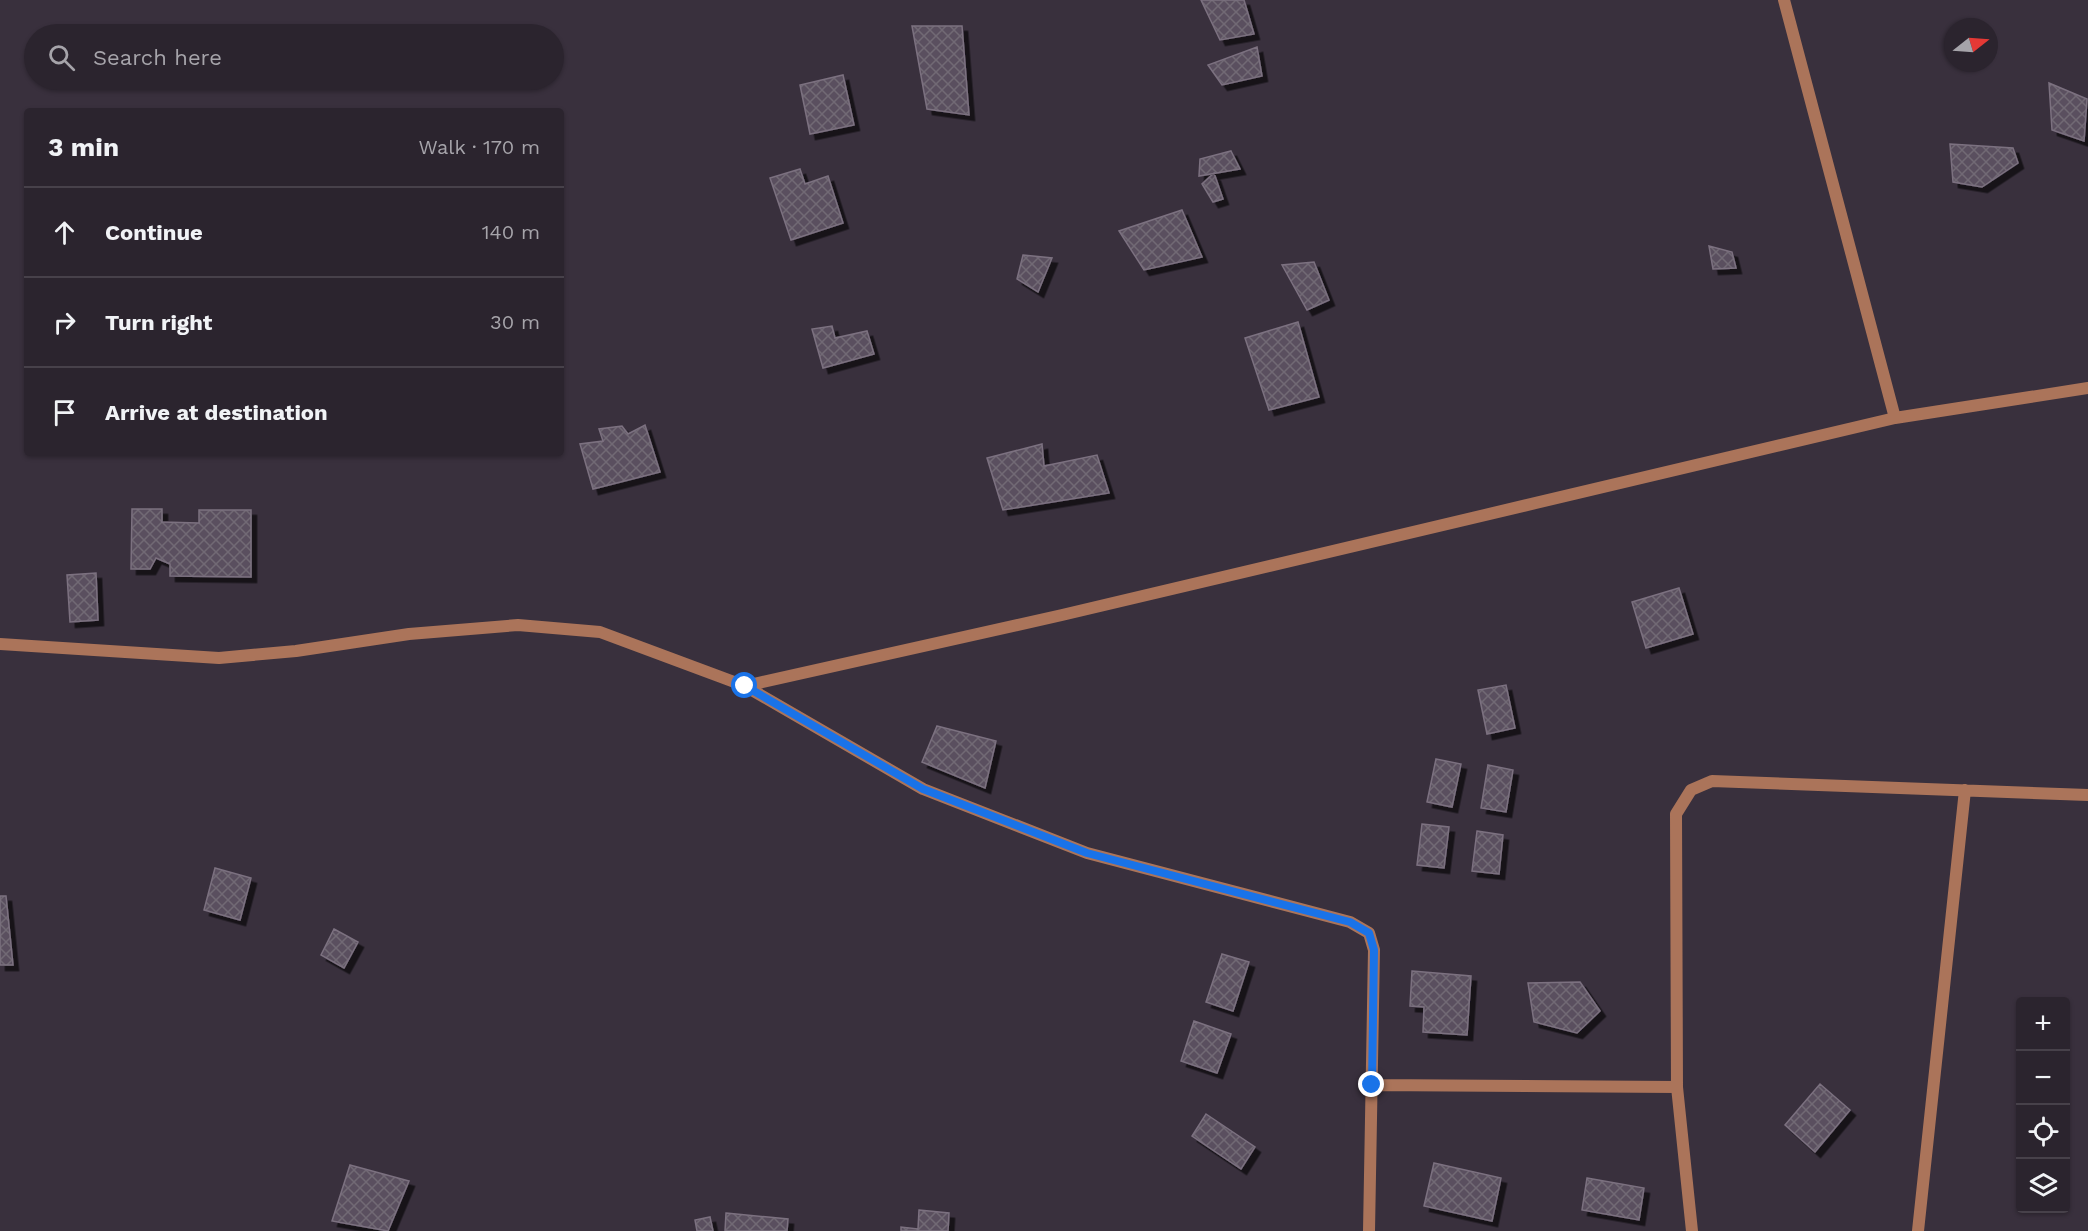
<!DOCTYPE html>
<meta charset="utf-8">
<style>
:root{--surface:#2b242e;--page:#332c36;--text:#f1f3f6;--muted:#a6a4aa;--line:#47414a}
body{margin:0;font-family:"Work Sans",sans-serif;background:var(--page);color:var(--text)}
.controls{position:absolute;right:18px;bottom:18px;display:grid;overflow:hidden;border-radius:6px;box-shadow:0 2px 4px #0004}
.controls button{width:54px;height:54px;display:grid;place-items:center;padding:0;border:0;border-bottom:2px solid var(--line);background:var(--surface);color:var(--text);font:30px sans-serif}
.compass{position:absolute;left:1944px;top:18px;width:54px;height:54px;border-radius:50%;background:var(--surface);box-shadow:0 2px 4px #0004;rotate:73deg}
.stop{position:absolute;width:18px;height:18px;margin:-14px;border:4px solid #1a73e8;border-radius:50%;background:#fff}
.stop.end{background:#1a73e8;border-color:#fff;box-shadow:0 2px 6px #0008}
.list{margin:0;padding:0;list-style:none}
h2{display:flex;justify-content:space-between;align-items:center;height:78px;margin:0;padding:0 24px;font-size:26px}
h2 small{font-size:20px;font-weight:400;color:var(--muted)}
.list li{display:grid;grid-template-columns:39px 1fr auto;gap:18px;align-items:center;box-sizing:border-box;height:90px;padding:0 24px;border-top:2px solid var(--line)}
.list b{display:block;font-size:22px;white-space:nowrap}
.list em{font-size:20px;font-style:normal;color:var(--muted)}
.icon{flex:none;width:33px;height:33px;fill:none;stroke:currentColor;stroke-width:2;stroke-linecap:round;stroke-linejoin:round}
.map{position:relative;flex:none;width:2088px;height:1231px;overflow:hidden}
.search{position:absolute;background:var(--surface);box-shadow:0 2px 4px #0004;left:24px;top:24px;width:540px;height:66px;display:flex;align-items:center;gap:15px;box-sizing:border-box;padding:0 21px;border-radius:33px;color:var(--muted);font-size:22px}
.panel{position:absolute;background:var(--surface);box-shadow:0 2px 4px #0004;left:24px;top:108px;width:540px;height:348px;border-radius:6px}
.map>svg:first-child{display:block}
</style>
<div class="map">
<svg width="2088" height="1231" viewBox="0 0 2088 1231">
<defs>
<pattern id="building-cross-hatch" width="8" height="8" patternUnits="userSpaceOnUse" patternTransform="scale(1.5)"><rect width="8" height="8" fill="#5a505e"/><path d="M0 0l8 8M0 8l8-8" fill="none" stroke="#716975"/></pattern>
<filter id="shadow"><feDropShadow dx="5.5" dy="5.5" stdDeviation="0" flood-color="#0009"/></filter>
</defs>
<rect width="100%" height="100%" fill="#39303d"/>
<path fill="url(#building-cross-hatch)" stroke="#7c7180" stroke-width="1.5" filter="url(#shadow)" d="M 1201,0 L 1244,0 L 1254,34 L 1220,40 Z
M 912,26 L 962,26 L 969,115 L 927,109 Z
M 1257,47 L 1262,76 L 1222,85 L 1208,65 Z
M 843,75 L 854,125 L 810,134 L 800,85 Z
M 2049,83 L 2087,99 L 2084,141 L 2052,130 Z
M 1950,144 L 2013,148 L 2018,163 L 1982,187 L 1953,182 Z
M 1231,151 L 1240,169 L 1199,176 L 1200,159 Z
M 800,169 L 805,184 L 828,176 L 843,223 L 791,240 L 770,178 Z
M 1214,173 L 1223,199 L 1213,202 L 1202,184 Z
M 1182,210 L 1202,257 L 1144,270 L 1119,231 Z
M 1709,246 L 1732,252 L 1736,268 L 1713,269 Z
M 1023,255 L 1052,258 L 1038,292 L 1017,279 Z
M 1314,262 L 1329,300 L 1307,310 L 1282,265 Z
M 1298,322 L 1319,397 L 1269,410 L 1245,338 Z
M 832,326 L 835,338 L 867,331 L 874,354 L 823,368 L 812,329 Z
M 645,425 L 660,472 L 593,489 L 580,444 L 603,441 L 599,429 L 622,426 L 628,434 Z
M 1042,444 L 1044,466 L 1097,455 L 1109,493 L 1003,510 L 987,458 Z
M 132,509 L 162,509 L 162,522 L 199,523 L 199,510 L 251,510 L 251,577 L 170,576 L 170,564 L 156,558 L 150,569 L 131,569 Z
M 96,573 L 98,620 L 70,622 L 67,575 Z
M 1679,588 L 1693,634 L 1646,648 L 1632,602 Z
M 1506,685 L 1515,728 L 1487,734 L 1478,690 Z
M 937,726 L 996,741 L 985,788 L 922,762 Z
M 1436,759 L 1461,764 L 1452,807 L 1427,802 Z
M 1488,765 L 1513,770 L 1506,812 L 1481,808 Z
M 1422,824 L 1449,827 L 1444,868 L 1417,865 Z
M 1477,831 L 1503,835 L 1499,874 L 1472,871 Z
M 215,868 L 251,878 L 240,920 L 204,910 Z
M 0,896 L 6,896 L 13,965 L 0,965 Z
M 334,929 L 358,942 L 344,968 L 321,955 Z
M 1222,954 L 1249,962 L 1233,1011 L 1206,1002 Z
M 1412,971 L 1471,976 L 1467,1035 L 1423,1032 L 1424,1007 L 1410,1006 Z
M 1580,982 L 1600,1011 L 1577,1033 L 1534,1022 L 1528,983 Z
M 1194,1021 L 1231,1034 L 1217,1073 L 1181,1061 Z
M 1820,1084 L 1850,1110 L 1815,1152 L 1785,1125 Z
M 1206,1114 L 1255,1147 L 1241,1169 L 1192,1136 Z
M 1434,1163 L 1501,1178 L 1492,1221 L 1424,1206 Z
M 350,1165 L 409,1181 L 388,1231 L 332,1221 Z
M 1587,1178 L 1644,1188 L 1639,1220 L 1582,1210 Z
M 919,1210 L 949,1213 L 948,1231 L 901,1231 L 901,1227 L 918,1229 Z
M 726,1213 L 788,1219 L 787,1231 L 725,1231 Z
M 710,1217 L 713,1231 L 697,1231 L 695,1220 Z"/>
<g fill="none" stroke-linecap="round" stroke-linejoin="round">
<path stroke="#ab745a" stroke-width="12" d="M 1784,0 L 1895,418
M 0,644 L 219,658 L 296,651 L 409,634 L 518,625 L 600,632 L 745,686 L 923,789 L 1087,853 L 1350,922 L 1369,933 L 1374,950 L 1369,1231
M 745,686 L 1062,615 L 1895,418 L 2088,388
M 1372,1085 L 1677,1087
M 1692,1231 L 1677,1087 L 1676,814 L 1691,790 L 1712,781 L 2088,795
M 1918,1231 L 1965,790"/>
</g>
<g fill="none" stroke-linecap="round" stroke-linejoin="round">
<path stroke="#1a73e8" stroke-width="8" d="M 745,686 L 923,789 L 1087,853 L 1350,922 L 1369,933 L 1374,950 L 1372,1085"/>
</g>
</svg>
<div class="controls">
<button>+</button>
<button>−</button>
<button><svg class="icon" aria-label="locate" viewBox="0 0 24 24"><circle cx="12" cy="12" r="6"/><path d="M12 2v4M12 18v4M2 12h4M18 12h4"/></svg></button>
<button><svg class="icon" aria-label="layers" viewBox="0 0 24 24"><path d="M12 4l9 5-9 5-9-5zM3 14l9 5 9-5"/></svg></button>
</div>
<svg class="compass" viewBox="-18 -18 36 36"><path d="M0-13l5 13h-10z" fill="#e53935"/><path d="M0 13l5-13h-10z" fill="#a6a4aa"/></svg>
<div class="stop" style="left:745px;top:686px"></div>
<div class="stop end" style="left:1372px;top:1085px"></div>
<div class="search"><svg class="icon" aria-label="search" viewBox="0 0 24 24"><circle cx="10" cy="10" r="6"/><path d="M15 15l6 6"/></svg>Search here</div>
<section class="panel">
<h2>3 min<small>Walk · 170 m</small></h2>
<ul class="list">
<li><svg class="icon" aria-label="ahead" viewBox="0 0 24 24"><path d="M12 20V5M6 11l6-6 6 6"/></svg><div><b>Continue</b></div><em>140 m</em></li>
<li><svg class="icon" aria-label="right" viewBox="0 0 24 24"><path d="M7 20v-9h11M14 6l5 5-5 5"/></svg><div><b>Turn right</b></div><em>30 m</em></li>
<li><svg class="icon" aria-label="arrive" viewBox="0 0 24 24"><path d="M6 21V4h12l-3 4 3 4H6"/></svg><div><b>Arrive at destination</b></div></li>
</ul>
</section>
</div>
